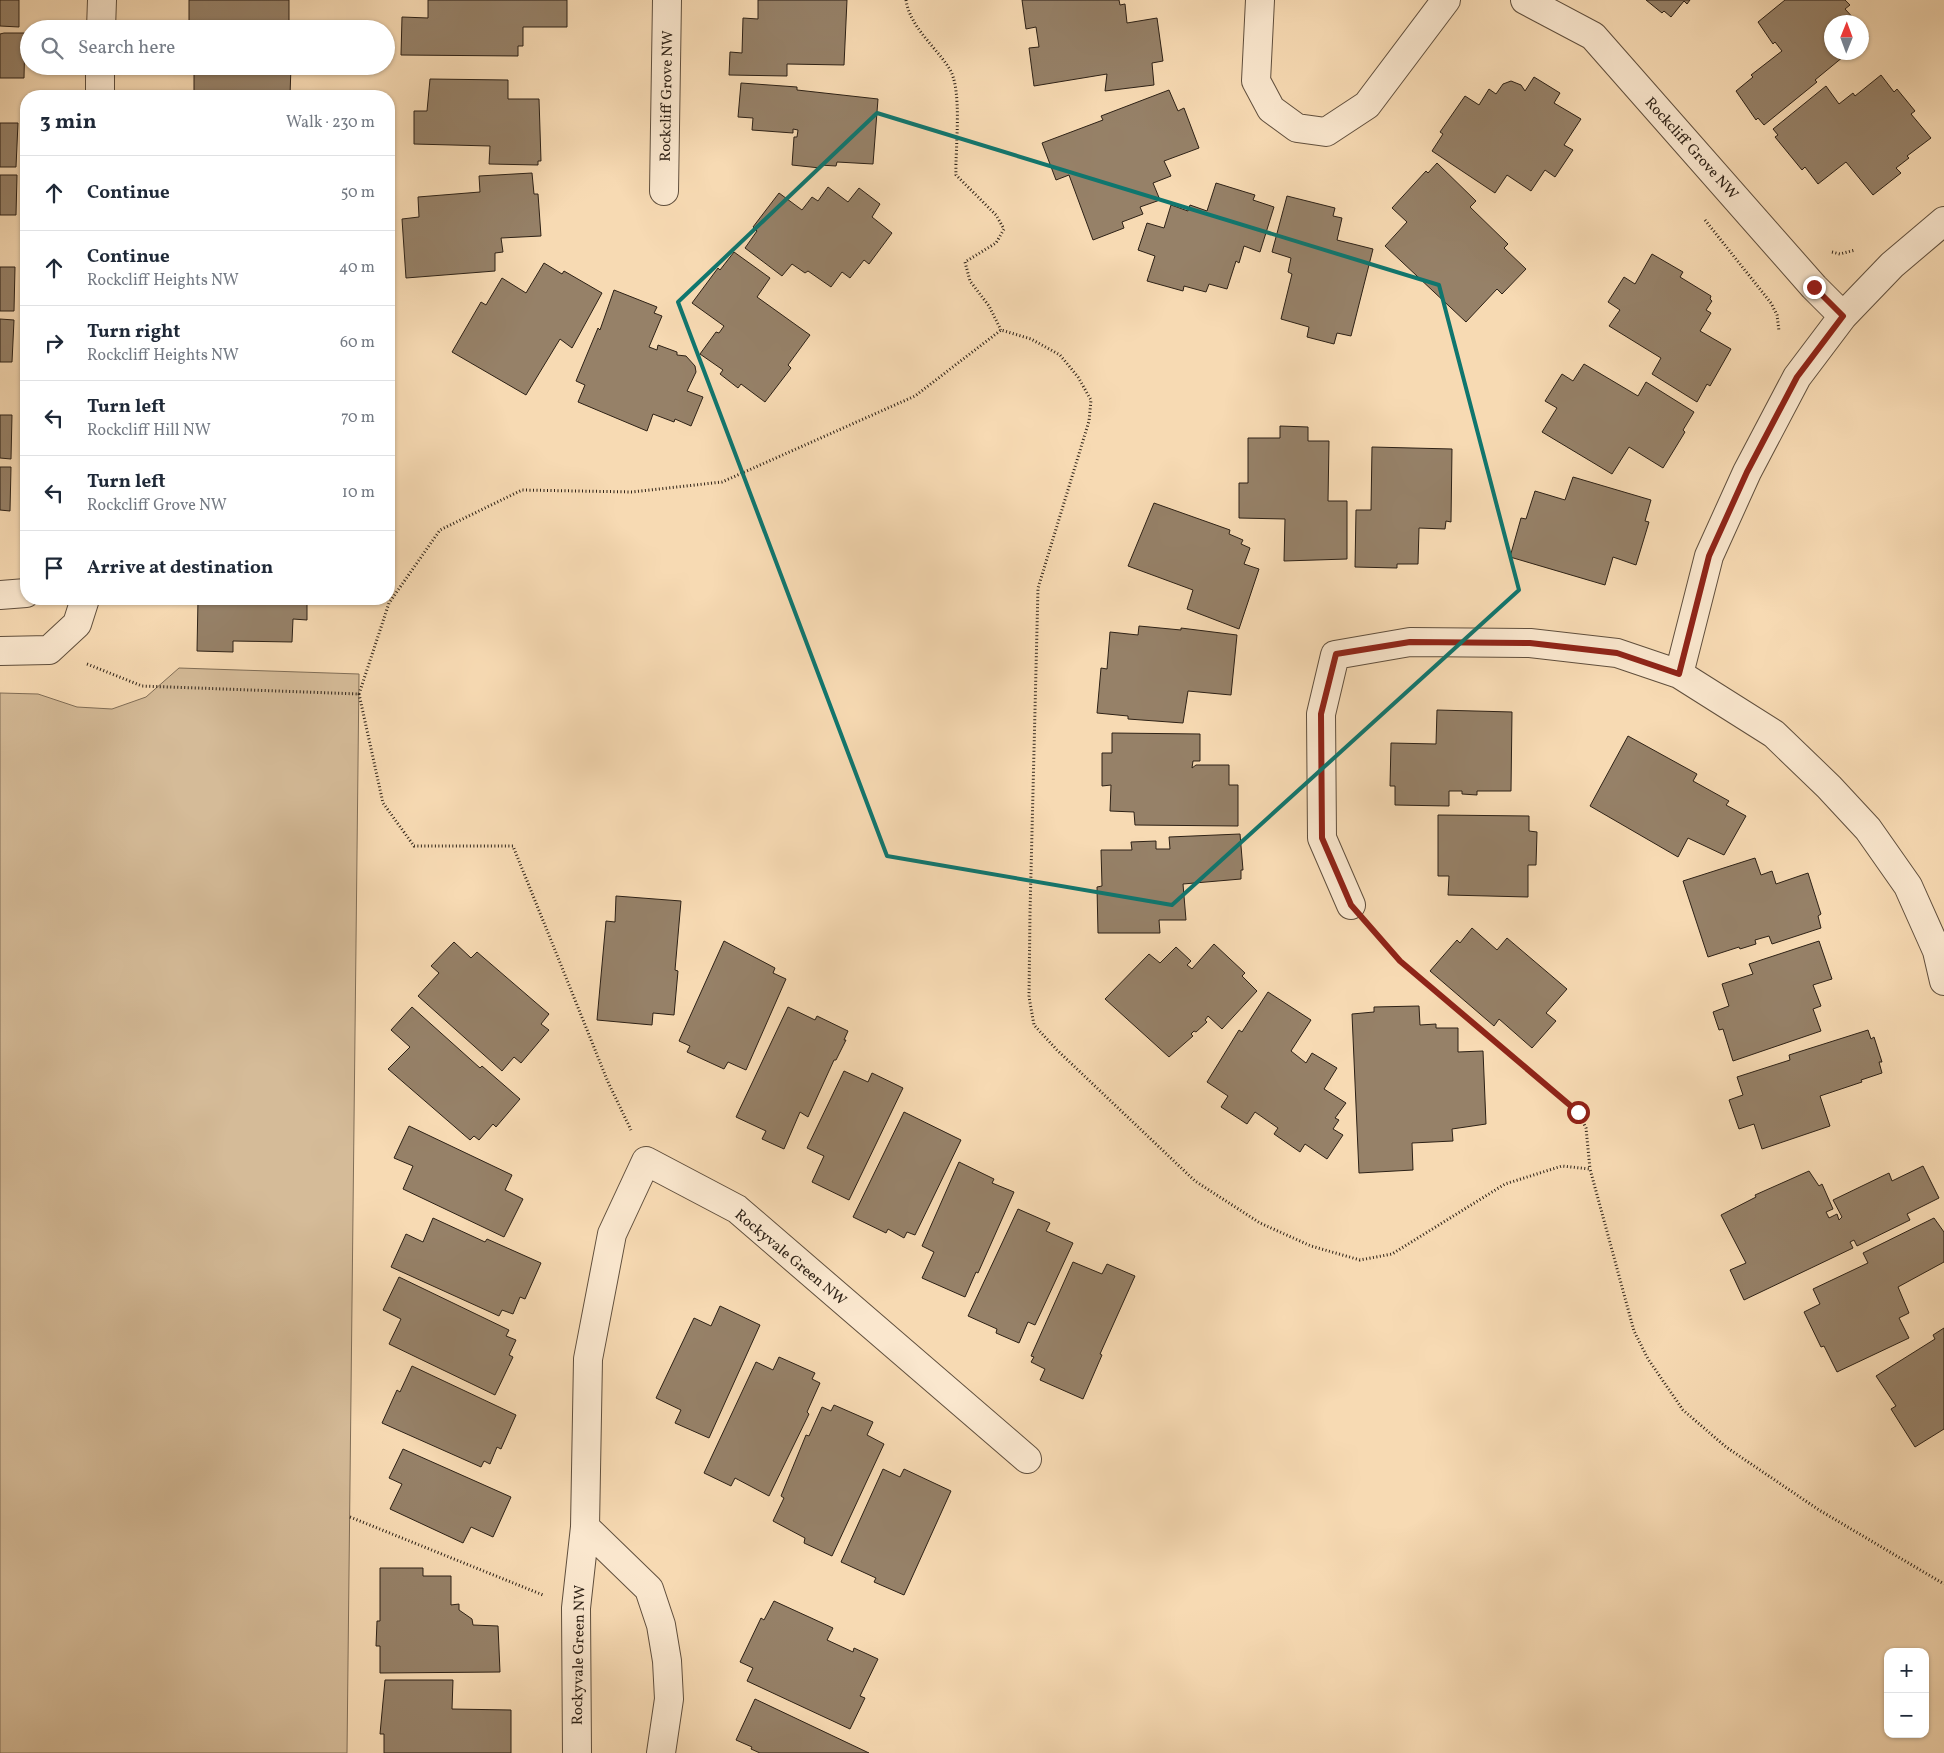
<!DOCTYPE html>
<meta charset="utf-8">
<style>
:root{--surface:#fff;--page:#f2f2f3;--text:#1f2937;--muted:#747a83;--line:#e0e1e3}
body{margin:0;font-family:Vollkorn,serif;background:var(--page);color:var(--text)}
.controls{position:absolute;right:15px;bottom:15px;display:grid;overflow:hidden;border-radius:10px;box-shadow:0 1px 4px #0004}
.controls button{width:45px;height:45px;display:grid;place-items:center;padding:0;border:0;border-bottom:1px solid var(--line);background:var(--surface);color:var(--text);font:25px sans-serif}
.compass{position:absolute;left:1824px;top:15px;width:45px;height:45px;border-radius:50%;background:var(--surface);box-shadow:0 1px 4px #0004;rotate:1deg}
.stop{position:absolute;width:15px;height:15px;margin:-11px;border:4px solid #8f2418;border-radius:50%;background:#fff}
.stop.end{background:#8f2418;border-color:#fff;box-shadow:0 1px 5px #0008}
.list{margin:0;padding:0;list-style:none}
h2{display:flex;justify-content:space-between;align-items:center;height:65px;margin:0;padding:0 20px;font-size:21px}
h2 small{font-size:16px;font-weight:400;color:var(--muted)}
.list li{display:grid;grid-template-columns:32px 1fr auto;gap:15px;align-items:center;box-sizing:border-box;height:75px;padding:0 20px;border-top:1px solid var(--line)}
.list b{display:block;font-size:19px;white-space:nowrap}
.list p{margin:0;font-size:16px;white-space:nowrap;color:var(--muted)}
.list em{font-size:16px;font-style:normal;color:var(--muted)}
.icon{flex:none;width:28px;height:28px;fill:none;stroke:currentColor;stroke-width:2;stroke-linecap:round;stroke-linejoin:round}
.map{position:relative;flex:none;width:1944px;height:1753px;overflow:hidden}
.search{position:absolute;background:var(--surface);box-shadow:0 1px 4px #0004;left:20px;top:20px;width:375px;height:55px;display:flex;align-items:center;gap:12px;box-sizing:border-box;padding:0 18px;border-radius:28px;color:var(--muted);font-size:19px}
.panel{position:absolute;background:var(--surface);box-shadow:0 1px 4px #0004;left:20px;top:90px;width:375px;height:515px;border-radius:20px}
.map>svg:first-child{display:block}
</style>
<div class="map">
<svg width="1944" height="1753" viewBox="0 0 1944 1753">
<rect width="100%" height="100%" fill="#f7dab3"/>
<filter id="stains"><feTurbulence type="fractalNoise" baseFrequency=".004" numOctaves="4"/><feColorMatrix values="0 0 0 0 .2 0 0 0 0 .09 0 0 0 0 .02 0 0 0 .5 -.17"/></filter>
<radialGradient id="worn" r=".72"><stop offset=".6" stop-color="#630" stop-opacity="0"/><stop offset="1" stop-color="#630" stop-opacity=".3"/></radialGradient>
<path fill="#d5bb98" stroke="#816e57" d="M 179,668 L 359,674 L 347,1753 L 0,1753 L 0,693 L 38,694 L 77,707 L 112,709 L 146,697 Z"/>
<path fill="#968168" stroke="#2d2116" d="M 0,0 L 19,0 L 19,27 L 0,26 Z
M 189,0 L 289,0 L 289,29 L 189,29 Z
M 428,0 L 567,0 L 567,27 L 523,27 L 523,46 L 518,46 L 518,56 L 401,55 L 402,17 L 428,18 Z
M 758,0 L 847,0 L 844,65 L 787,64 L 787,76 L 729,75 L 730,52 L 742,53 L 743,18 L 758,19 Z
M 1022,0 L 1119,0 L 1120,5 L 1125,4 L 1127,23 L 1157,18 L 1163,61 L 1152,63 L 1154,85 L 1105,91 L 1107,74 L 1034,86 L 1029,48 L 1039,47 L 1036,27 L 1026,29 Z
M 1646,0 L 1690,0 L 1687,4 L 1684,1 L 1671,17 L 1664,11 L 1662,13 Z
M 1785,0 L 1845,0 L 1850,5 L 1845,9 L 1857,22 L 1832,22 L 1832,52 L 1849,52 L 1815,80 L 1817,82 L 1764,125 L 1758,118 L 1756,120 L 1736,91 L 1753,77 L 1751,75 L 1782,51 L 1775,42 L 1773,44 L 1758,22 Z
M 1862,29 L 1869,37 L 1862,43 Z
M 4,33 L 25,33 L 24,78 L 0,78 L 0,34 Z
M 183,66 L 288,66 L 291,67 L 290,95 L 194,96 L 194,69 L 183,69 Z
M 1881,75 L 1894,92 L 1897,89 L 1915,111 L 1911,114 L 1931,138 L 1907,156 L 1909,158 L 1896,168 L 1901,173 L 1873,195 L 1846,162 L 1818,184 L 1805,167 L 1802,170 L 1775,137 L 1778,135 L 1773,129 L 1826,86 L 1839,104 L 1853,93 L 1855,96 Z
M 1534,77 L 1560,93 L 1554,103 L 1581,119 L 1564,145 L 1573,150 L 1555,177 L 1545,170 L 1531,191 L 1507,175 L 1495,193 L 1432,151 L 1443,134 L 1440,132 L 1465,96 L 1479,105 L 1489,89 L 1496,94 L 1503,84 L 1511,81 L 1521,85 L 1525,91 Z
M 430,79 L 508,80 L 508,99 L 539,99 L 541,161 L 538,161 L 538,165 L 489,164 L 490,146 L 414,144 L 414,111 L 427,111 Z
M 741,83 L 797,87 L 797,90 L 878,99 L 873,164 L 837,162 L 836,166 L 820,165 L 820,168 L 792,165 L 794,137 L 797,137 L 798,130 L 793,129 L 793,133 L 752,130 L 753,118 L 738,117 Z
M 1169,90 L 1178,111 L 1184,108 L 1199,148 L 1164,161 L 1171,176 L 1153,183 L 1160,200 L 1140,207 L 1143,214 L 1122,222 L 1124,228 L 1093,240 L 1069,175 L 1056,180 L 1042,143 L 1103,120 L 1101,116 Z
M 0,123 L 18,123 L 16,167 L 0,167 Z
M 1437,163 L 1476,201 L 1470,207 L 1508,244 L 1504,248 L 1526,269 L 1502,294 L 1497,289 L 1466,322 L 1385,246 L 1407,222 L 1392,208 L 1426,171 L 1428,173 Z
M 532,173 L 534,194 L 538,194 L 541,236 L 501,238 L 503,252 L 495,253 L 495,271 L 406,278 L 402,219 L 419,217 L 418,197 L 480,192 L 479,176 Z
M 0,175 L 17,175 L 16,215 L 0,215 Z
M 1216,183 L 1255,195 L 1253,200 L 1274,207 L 1260,252 L 1244,246 L 1239,263 L 1236,261 L 1227,289 L 1209,284 L 1206,292 L 1184,286 L 1183,291 L 1147,281 L 1155,256 L 1138,250 L 1147,223 L 1164,228 L 1171,205 L 1188,211 L 1190,205 L 1207,211 Z
M 828,187 L 848,202 L 859,188 L 880,204 L 872,217 L 892,233 L 869,264 L 864,260 L 850,278 L 842,272 L 831,287 L 808,271 L 805,273 L 792,264 L 782,276 L 745,248 L 757,231 L 753,227 L 779,193 L 802,210 L 812,197 L 818,201 Z
M 1287,196 L 1335,208 L 1333,216 L 1342,218 L 1337,240 L 1373,249 L 1351,336 L 1337,333 L 1334,344 L 1307,337 L 1309,327 L 1281,319 L 1292,274 L 1288,272 L 1291,258 L 1272,252 Z
M 734,252 L 770,278 L 757,297 L 810,335 L 788,365 L 791,368 L 765,402 L 741,384 L 738,388 L 720,374 L 723,370 L 700,354 L 716,332 L 719,333 L 724,326 L 692,303 L 718,268 L 720,270 Z
M 1652,254 L 1683,272 L 1680,277 L 1711,296 L 1710,299 L 1712,301 L 1706,310 L 1711,313 L 1700,331 L 1731,349 L 1710,386 L 1707,384 L 1697,402 L 1652,374 L 1661,358 L 1609,326 L 1620,310 L 1608,302 L 1624,277 L 1635,284 Z
M 544,263 L 562,274 L 564,271 L 602,293 L 572,348 L 560,339 L 526,395 L 452,352 L 481,302 L 486,305 L 502,278 L 526,293 Z
M 0,267 L 15,267 L 14,311 L 0,311 Z
M 614,290 L 657,307 L 654,313 L 662,316 L 649,347 L 657,350 L 658,345 L 677,352 L 677,355 L 686,356 L 695,366 L 696,372 L 687,391 L 703,397 L 691,426 L 675,419 L 674,422 L 653,414 L 647,431 L 578,402 L 585,385 L 576,381 L 598,328 L 600,330 Z
M 0,319 L 14,320 L 12,362 L 0,362 Z
M 1584,364 L 1638,396 L 1646,382 L 1694,412 L 1683,430 L 1685,432 L 1663,468 L 1629,447 L 1612,474 L 1542,432 L 1557,408 L 1545,401 L 1562,374 L 1573,381 Z
M 0,415 L 12,415 L 11,459 L 0,458 Z
M 1280,426 L 1308,427 L 1308,441 L 1329,441 L 1328,501 L 1347,501 L 1347,559 L 1284,561 L 1285,519 L 1239,518 L 1239,483 L 1248,483 L 1248,438 L 1280,438 Z
M 1372,447 L 1452,449 L 1451,522 L 1446,521 L 1445,529 L 1419,528 L 1418,564 L 1397,564 L 1397,568 L 1355,567 L 1356,510 L 1371,510 Z
M 0,467 L 11,467 L 10,511 L 0,510 Z
M 1573,477 L 1651,500 L 1645,521 L 1649,522 L 1636,565 L 1613,557 L 1605,585 L 1510,557 L 1521,518 L 1526,519 L 1535,491 L 1565,500 Z
M 1154,503 L 1230,530 L 1229,534 L 1243,540 L 1241,544 L 1250,548 L 1244,564 L 1259,569 L 1239,629 L 1187,609 L 1193,590 L 1128,566 Z
M 198,599 L 307,599 L 307,620 L 293,619 L 292,642 L 233,641 L 233,652 L 197,651 Z
M 1139,626 L 1181,630 L 1181,628 L 1237,635 L 1231,695 L 1188,691 L 1183,723 L 1128,719 L 1128,716 L 1097,713 L 1101,668 L 1107,669 L 1110,632 L 1138,635 Z
M 1437,710 L 1512,712 L 1511,791 L 1477,791 L 1477,795 L 1462,794 L 1462,791 L 1449,791 L 1449,806 L 1395,805 L 1395,786 L 1390,786 L 1391,743 L 1436,744 Z
M 1112,733 L 1200,734 L 1200,761 L 1193,761 L 1192,768 L 1196,765 L 1229,765 L 1229,785 L 1238,785 L 1238,826 L 1135,825 L 1134,812 L 1110,811 L 1111,785 L 1102,786 L 1102,753 L 1112,753 Z
M 1628,736 L 1697,774 L 1693,781 L 1729,801 L 1726,805 L 1746,816 L 1724,855 L 1688,838 L 1678,857 L 1590,806 Z
M 1438,815 L 1529,816 L 1529,831 L 1537,832 L 1536,865 L 1528,865 L 1528,897 L 1448,895 L 1449,876 L 1438,876 Z
M 1240,834 L 1243,870 L 1241,870 L 1241,879 L 1183,884 L 1186,920 L 1159,920 L 1160,933 L 1098,933 L 1097,887 L 1102,886 L 1101,850 L 1132,850 L 1131,842 L 1156,841 L 1156,849 L 1170,849 L 1169,837 Z
M 1755,858 L 1761,875 L 1772,871 L 1776,884 L 1808,873 L 1821,914 L 1818,916 L 1821,928 L 1772,944 L 1769,936 L 1755,940 L 1756,944 L 1740,949 L 1739,947 L 1708,957 L 1683,881 Z
M 616,896 L 681,901 L 675,970 L 678,971 L 674,1015 L 653,1013 L 652,1025 L 597,1020 L 606,921 L 615,922 Z
M 1472,928 L 1497,950 L 1507,938 L 1567,989 L 1546,1013 L 1556,1021 L 1532,1048 L 1499,1019 L 1494,1026 L 1430,971 L 1457,940 L 1460,943 Z
M 724,941 L 775,968 L 773,973 L 786,979 L 746,1070 L 728,1062 L 724,1069 L 687,1052 L 690,1046 L 679,1041 Z
M 1819,941 L 1832,979 L 1813,985 L 1821,1006 L 1813,1009 L 1821,1031 L 1733,1061 L 1723,1029 L 1719,1030 L 1713,1012 L 1729,1006 L 1722,984 L 1753,974 L 1749,964 Z
M 454,942 L 471,958 L 477,952 L 549,1014 L 541,1024 L 549,1030 L 521,1063 L 514,1057 L 502,1071 L 418,996 L 439,973 L 431,966 Z
M 1214,944 L 1245,973 L 1242,976 L 1257,991 L 1222,1029 L 1208,1016 L 1205,1020 L 1207,1022 L 1196,1032 L 1194,1031 L 1191,1034 L 1193,1036 L 1169,1057 L 1105,999 L 1149,954 L 1160,963 L 1176,947 L 1191,961 L 1187,965 L 1192,969 Z
M 1268,992 L 1311,1020 L 1291,1051 L 1306,1063 L 1312,1053 L 1337,1068 L 1324,1089 L 1346,1103 L 1335,1118 L 1339,1120 L 1333,1129 L 1343,1135 L 1327,1159 L 1305,1144 L 1300,1152 L 1274,1134 L 1278,1128 L 1255,1112 L 1247,1124 L 1221,1107 L 1228,1096 L 1207,1082 L 1239,1030 L 1242,1032 Z
M 1419,1006 L 1420,1025 L 1436,1024 L 1436,1028 L 1458,1028 L 1458,1052 L 1483,1051 L 1486,1124 L 1452,1129 L 1453,1141 L 1412,1143 L 1413,1170 L 1359,1173 L 1352,1014 L 1374,1012 L 1374,1007 Z
M 412,1007 L 480,1068 L 482,1066 L 520,1099 L 496,1127 L 493,1124 L 479,1140 L 474,1136 L 470,1140 L 388,1069 L 410,1047 L 391,1030 Z
M 788,1007 L 815,1020 L 817,1016 L 848,1031 L 844,1040 L 846,1040 L 836,1060 L 834,1060 L 808,1117 L 800,1112 L 784,1149 L 762,1139 L 766,1131 L 736,1117 Z
M 1868,1030 L 1871,1039 L 1874,1037 L 1882,1062 L 1879,1062 L 1882,1073 L 1861,1080 L 1862,1082 L 1820,1096 L 1830,1126 L 1762,1149 L 1754,1124 L 1739,1129 L 1729,1100 L 1743,1095 L 1737,1077 L 1790,1060 L 1789,1055 Z
M 844,1071 L 868,1082 L 872,1073 L 903,1088 L 849,1200 L 812,1182 L 824,1156 L 807,1148 Z
M 904,1112 L 961,1140 L 915,1235 L 907,1232 L 904,1238 L 888,1229 L 886,1233 L 853,1217 Z
M 409,1126 L 512,1175 L 505,1190 L 523,1199 L 504,1237 L 403,1189 L 413,1166 L 394,1158 Z
M 959,1162 L 994,1179 L 992,1183 L 1014,1192 L 978,1273 L 976,1272 L 965,1297 L 922,1278 L 934,1252 L 922,1246 Z
M 1923,1166 L 1939,1198 L 1907,1214 L 1910,1220 L 1857,1246 L 1854,1240 L 1850,1242 L 1853,1248 L 1744,1300 L 1730,1270 L 1746,1263 L 1721,1215 L 1756,1197 L 1755,1195 L 1809,1171 L 1819,1186 L 1822,1184 L 1833,1209 L 1826,1212 L 1829,1218 L 1837,1214 L 1839,1220 L 1842,1217 L 1833,1200 L 1889,1173 L 1892,1181 Z
M 1018,1209 L 1050,1223 L 1046,1231 L 1073,1243 L 1035,1325 L 1028,1322 L 1019,1343 L 996,1333 L 997,1329 L 968,1316 Z
M 433,1218 L 485,1242 L 487,1239 L 541,1263 L 525,1299 L 520,1297 L 513,1314 L 502,1310 L 499,1316 L 391,1267 L 406,1234 L 423,1242 Z
M 1934,1218 L 1944,1232 L 1944,1262 L 1898,1287 L 1909,1313 L 1899,1318 L 1909,1338 L 1837,1372 L 1824,1346 L 1821,1347 L 1804,1312 L 1820,1304 L 1813,1289 L 1868,1263 L 1863,1253 Z
M 1073,1262 L 1102,1274 L 1107,1264 L 1135,1276 L 1100,1354 L 1102,1355 L 1083,1399 L 1040,1380 L 1045,1369 L 1031,1362 L 1034,1357 L 1031,1356 Z
M 399,1277 L 509,1330 L 506,1336 L 516,1340 L 509,1355 L 513,1357 L 495,1395 L 389,1344 L 401,1319 L 383,1310 Z
M 720,1306 L 760,1325 L 709,1438 L 675,1423 L 681,1410 L 656,1398 L 694,1318 L 711,1326 Z
M 1944,1328 L 1944,1429 L 1915,1447 L 1891,1409 L 1896,1406 L 1876,1376 L 1935,1339 L 1933,1335 Z
M 779,1357 L 815,1373 L 812,1379 L 820,1383 L 807,1412 L 809,1414 L 769,1496 L 735,1478 L 731,1486 L 704,1473 L 756,1362 L 773,1370 Z
M 412,1366 L 516,1415 L 501,1449 L 497,1447 L 490,1464 L 484,1461 L 481,1467 L 382,1423 L 397,1390 L 400,1392 Z
M 834,1405 L 873,1422 L 867,1435 L 884,1444 L 832,1556 L 804,1543 L 805,1538 L 773,1521 L 784,1498 L 781,1496 L 806,1435 L 809,1436 L 822,1407 L 831,1411 Z
M 403,1449 L 511,1497 L 493,1537 L 471,1527 L 463,1543 L 390,1509 L 402,1484 L 389,1478 Z
M 883,1469 L 900,1477 L 904,1469 L 951,1491 L 904,1595 L 874,1582 L 876,1578 L 841,1562 Z
M 380,1568 L 423,1568 L 423,1576 L 451,1576 L 451,1605 L 459,1604 L 459,1610 L 472,1619 L 473,1625 L 498,1626 L 500,1672 L 380,1673 L 380,1646 L 376,1646 L 377,1621 L 380,1621 Z
M 774,1601 L 833,1628 L 827,1640 L 853,1652 L 854,1648 L 878,1659 L 860,1696 L 865,1698 L 850,1729 L 747,1681 L 753,1668 L 740,1662 L 761,1618 L 764,1620 Z
M 385,1680 L 453,1680 L 452,1709 L 511,1710 L 511,1753 L 384,1753 L 384,1734 L 380,1734 Z
M 755,1699 L 869,1753 L 760,1753 L 751,1749 L 752,1747 L 736,1740 Z"/>
<g fill="none" stroke-linecap="round" stroke-linejoin="round">
<g stroke="#604f3d" stroke-width="30">
<path id="minor" d="M 1260,0 L 1256,81 L 1271,109 L 1297,128 L 1326,132 L 1367,105 L 1446,0
M 1525,0 L 1593,36 L 1814,287 L 1843,316
M 101,29 L 102,0
M 100,96 L 100,66
M 664,191 L 667,0
M 0,595 L 26,593
M 0,651 L 49,650 L 77,624 L 85,599
M 1679,674 L 1709,556 L 1747,472 L 1797,377 L 1843,316 L 1892,265 L 1944,221
M 1351,905 L 1322,838 L 1321,714 L 1335,655 L 1410,642 L 1530,643 L 1617,653 L 1679,674 L 1774,734 L 1829,787 L 1868,829 L 1908,886 L 1937,951 L 1944,981
M 585,1527 L 588,1359 L 612,1234 L 646,1161 L 737,1209 L 1027,1459
M 577,1753 L 576,1608 L 585,1527 L 649,1589 L 661,1625 L 667,1661 L 669,1699 L 661,1753"/>
</g>
<path stroke="#2d2116" stroke-width="3" stroke-dasharray="1 2.5" stroke-linecap="butt" d="M 906,0 C 910,27 935,46 949,68 C 963,89 955,149 956,175 L 996,215 L 1004,229 L 996,243 L 965,262 L 970,281 L 989,306 L 1001,330
M 1705,220 L 1771,303 L 1777,315 L 1779,331
M 1832,252 L 1840,254 L 1855,250
M 87,664 L 142,686 L 359,694 L 389,603 L 440,530 L 522,490 L 632,492 L 722,482 L 915,396 L 1001,330 L 1031,339 L 1060,355 L 1078,377 L 1091,400 L 1089,421 L 1038,588 L 1030,913 L 1029,997 L 1034,1025 L 1057,1050 L 1195,1181 L 1260,1223 L 1311,1246 L 1360,1260 L 1392,1254 L 1505,1184 L 1562,1166 L 1590,1169 L 1634,1331 L 1648,1359 L 1683,1410 L 1726,1447 L 1819,1510 L 1944,1584
M 359,694 L 383,803 L 414,846 L 513,846 L 608,1082 L 631,1130
M 1374,931 L 1400,961 L 1578,1112 L 1586,1128 L 1590,1169
M 350,1517 L 543,1595"/>
<use href="#minor" stroke="#fae7ce" stroke-width="28"/>
</g>
<g fill="none" stroke-linecap="round" stroke-linejoin="round">
<path stroke="#8f2418" stroke-width="6" d="M 1578,1112 L 1400,961 L 1351,905 L 1322,838 L 1321,714 L 1336,654 L 1410,642 L 1530,643 L 1617,653 L 1679,674 L 1709,556 L 1747,472 L 1797,377 L 1843,316 L 1814,287"/>
</g>
<path fill="none" stroke="#0f766e" stroke-width="4" stroke-linejoin="round" d="M 877,113 L 1439,285 L 1519,590 L 1172,905 L 887,856 L 678,302 Z"/>
<g text-anchor="middle" stroke-width="5" stroke-linejoin="round" paint-order="stroke">
<g font-size="15" fill="#2d2116" stroke="#fae7ce">
<text transform="translate(666 96) rotate(-89)" y="5">Rockcliff Grove NW</text>
<text transform="translate(1692 148) rotate(48)" y="5">Rockcliff Grove NW</text>
<text transform="translate(791 1257) rotate(40)" y="5">Rockyvale Green NW</text>
<text transform="translate(578 1655) rotate(-89)" y="5">Rockyvale Green NW</text>
</g>
</g>
<rect width="100%" height="100%" filter="url(#stains)"/>
<rect width="100%" height="100%" fill="url(#worn)"/>
</svg>
<div class="controls">
<button>+</button>
<button>−</button>
</div>
<svg class="compass" viewBox="-18 -18 36 36"><path d="M0-13l5 13h-10z" fill="#e53935"/><path d="M0 13l5-13h-10z" fill="#747a83"/></svg>
<div class="stop" style="left:1578px;top:1112px"></div>
<div class="stop end" style="left:1814px;top:287px"></div>
<div class="search"><svg class="icon" aria-label="search" viewBox="0 0 24 24"><circle cx="10" cy="10" r="6"/><path d="M15 15l6 6"/></svg>Search here</div>
<section class="panel">
<h2>3 min<small>Walk · 230 m</small></h2>
<ul class="list">
<li><svg class="icon" aria-label="ahead" viewBox="0 0 24 24"><path d="M12 20V5M6 11l6-6 6 6"/></svg><div><b>Continue</b></div><em>50 m</em></li>
<li><svg class="icon" aria-label="ahead" viewBox="0 0 24 24"><path d="M12 20V5M6 11l6-6 6 6"/></svg><div><b>Continue</b><p>Rockcliff Heights NW</p></div><em>40 m</em></li>
<li><svg class="icon" aria-label="right" viewBox="0 0 24 24"><path d="M7 20v-9h11M14 6l5 5-5 5"/></svg><div><b>Turn right</b><p>Rockcliff Heights NW</p></div><em>60 m</em></li>
<li><svg class="icon" aria-label="left" viewBox="0 0 24 24"><path d="M17 20v-9H6M10 6l-5 5 5 5"/></svg><div><b>Turn left</b><p>Rockcliff Hill NW</p></div><em>70 m</em></li>
<li><svg class="icon" aria-label="left" viewBox="0 0 24 24"><path d="M17 20v-9H6M10 6l-5 5 5 5"/></svg><div><b>Turn left</b><p>Rockcliff Grove NW</p></div><em>10 m</em></li>
<li><svg class="icon" aria-label="arrive" viewBox="0 0 24 24"><path d="M6 21V4h12l-3 4 3 4H6"/></svg><div><b>Arrive at destination</b></div></li>
</ul>
</section>
</div>
